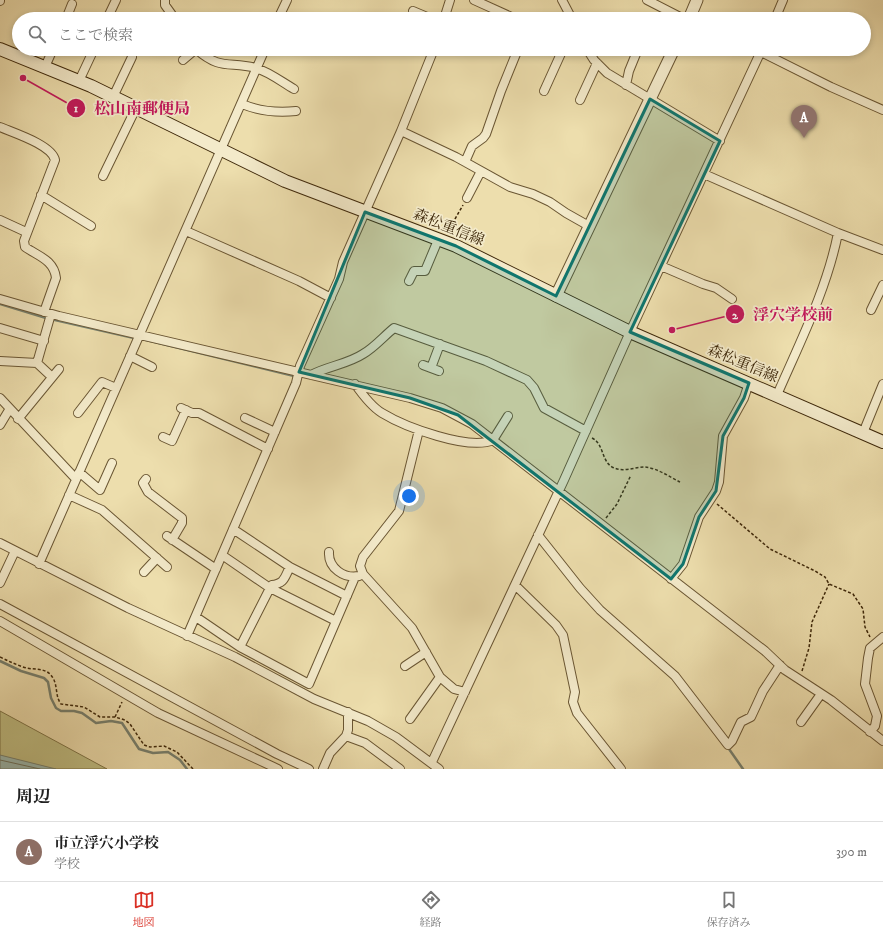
<!DOCTYPE html>
<html lang="ja">
<meta charset="utf-8">
<style>
:root{--surface:#fff;--page:#f2f2f2;--text:#222;--muted:#767676;--line:#e0e0e0;--accent:#d93025}
body{margin:0;font-family:"IM FELL DW Pica","Noto Serif JP",serif;background:var(--page);color:var(--text)}
.you{position:absolute;left:409px;top:496px;width:14px;height:14px;margin:-10px;border:3px solid #fff;border-radius:50%;background:#1a73e8;box-shadow:0 0 0 6px #1a73e833}
.badge{display:grid;place-items:center;width:26px;height:26px;border-radius:50%;background:var(--accent);color:#fff;font-size:13px;font-weight:700}
.pin{position:absolute;translate:-50% -33px;filter:drop-shadow(0 1px 2px #0008)}
.pin::after{content:'';position:absolute;top:21px;width:14px;height:12px;background:inherit;clip-path:polygon(0 0,100% 0,50% 100%)}
.list{margin:0;padding:0;list-style:none}
h2{display:flex;justify-content:space-between;align-items:center;height:52px;margin:0;padding:0 16px;font-size:17px}
h2 small{font-size:13px;font-weight:400;color:var(--muted)}
.list li{display:grid;grid-template-columns:26px 1fr auto;gap:12px;align-items:center;box-sizing:border-box;height:60px;padding:0 16px;border-top:1px solid var(--line)}
.list b{display:block;font-size:15px;white-space:nowrap}
.list p{margin:0;font-size:13px;white-space:nowrap;color:var(--muted)}
.list em{font-size:13px;font-style:normal;color:var(--muted)}
.icon{flex:none;width:22px;height:22px;fill:none;stroke:currentColor;stroke-width:2;stroke-linecap:round;stroke-linejoin:round}
.map{position:relative;flex:none;width:883px;height:769px;overflow:hidden}
.search{position:absolute;background:var(--surface);box-shadow:0 2px 6px #0003;left:12px;right:12px;top:12px;height:44px;display:flex;align-items:center;gap:10px;box-sizing:border-box;padding:0 14px;border-radius:22px;color:var(--muted);font-size:15px}
.sheet{height:112px;background:var(--surface)}
nav{display:flex;justify-content:space-around;align-items:center;box-sizing:border-box;height:56px;border-top:1px solid var(--line);background:var(--surface);font-size:11px;color:var(--muted)}
nav a{display:grid;justify-items:center;gap:2px}
nav .on{color:var(--accent)}
.map>svg:first-child{display:block}
</style>
<div class="map">
<svg width="883" height="769" viewBox="0 0 883 769">
<rect width="100%" height="100%" fill="#eddead"/>
<filter id="stains"><feTurbulence type="fractalNoise" baseFrequency=".005" numOctaves="4"/><feColorMatrix values="0 0 0 0 .2 0 0 0 0 .09 0 0 0 0 .02 0 0 0 .5 -.17"/></filter>
<radialGradient id="worn" r=".72"><stop offset=".6" stop-color="#630" stop-opacity="0"/><stop offset="1" stop-color="#630" stop-opacity=".3"/></radialGradient>
<path fill="#c0bf84" stroke="#7f7447" d="M 0,711 L 107,769 L 0,769 Z"/>
<path fill="#9bbbb2" stroke="#76806f" d="M 0,755 L 56,769 L 0,769 Z"/>
<g fill="none" stroke-linecap="round" stroke-linejoin="round">
<path stroke="#6c725e" stroke-width="1" d="M 0,760 L 40,769"/>
<path stroke="#76806f" stroke-width="2.5" d="M 0,304 L 46,318
M 55,320 L 134,338
M 142,339 L 294,376
M 0,661 L 21,671 L 44,678 L 48,682 L 51,698 L 56,708 L 61,711 L 74,711 L 82,713 L 96,723 L 111,721 L 122,723 L 139,749 L 153,753 L 168,752 L 180,760 L 187,769
M 729,749 L 743,769"/>
<g stroke="#6a5633" stroke-width="10">
<path id="minor" d="M 165,0 L 165,5 L 175,19
M 474,0 L 516,19
M 562,0 L 572,19
M 647,0 L 684,19
M 0,1 L 0,0
M 413,11 L 432,19
M 66,19 L 72,4
M 107,19 L 116,0
M 278,19 L 287,0
M 444,19 L 450,0
M 775,19 L 783,0
M 196,49 C 221,71 229,61 256,68 C 269,72 282,82 294,89
M 587,49 L 594,60 L 607,73 L 720,141
M 755,49 L 831,87 L 883,110
M 183,60 L 196,49
M 45,67 L 53,49
M 79,81 L 94,49
M 626,85 L 629,71 L 638,49
M 544,91 L 563,49
M 113,97 L 132,57
M 580,100 L 597,63
M 242,104 C 259,111 277,113 296,111
M 0,127 C 14,133 52,145 55,160 L 24,241 L 25,247 C 38,256 54,260 56,278 L 44,312
M 401,131 L 456,157 L 510,187 L 533,194 L 550,202 L 566,213 L 589,226
M 465,162 L 472,146 L 483,138 L 486,134 L 501,91 L 518,49
M 704,174 L 838,233 L 883,250
M 103,176 L 136,108
M 41,195 L 91,226
M 467,198 L 481,171
M 0,220 L 26,232
M 186,231 L 299,281 L 331,298
M 661,266 L 703,284 L 716,288 L 732,299
M 409,281 L 414,271 L 425,271 L 438,240
M 0,299 L 59,316 L 410,398 L 442,408 L 472,424 L 765,651 L 785,670 L 831,700 L 883,741
M 871,310 L 883,285
M 0,328 L 44,341
M 130,356 L 152,367
M 0,361 L 37,363 L 51,314
M 37,363 L 52,377
M 423,365 L 439,371
M 431,368 L 440,344
M 311,375 C 328,366 348,364 363,354 C 374,348 384,336 394,328 L 486,361 L 527,380 L 534,388 L 544,408 L 586,431
M 355,384 C 362,394 372,407 382,413 C 405,427 469,451 493,440 L 508,416
M 777,395 C 800,342 827,289 838,233
M 0,398 L 76,479
M 181,408 L 192,413 L 199,413 L 268,449
M 78,413 L 102,382 L 116,388
M 245,418 L 275,432
M 18,419 L 59,369
M 0,425 L 9,410
M 419,430 L 399,511 L 363,557 L 360,566 L 363,574 L 412,628 L 440,677 L 454,689 L 465,692
M 863,433 L 883,384
M 163,437 L 172,441 L 186,410
M 79,472 L 100,490 L 112,463
M 146,479 L 143,483 L 148,492 L 182,518 L 182,523 L 172,540
M 69,495 L 102,510 L 167,567
M 233,529 L 290,567 L 347,596
M 538,535 L 580,588 L 600,610 L 675,676 L 728,745 L 732,741 L 741,722 L 751,717 L 763,691 L 780,665
M 167,536 L 216,569
M 0,543 L 128,608 L 235,657 L 314,699 L 368,721 L 396,737 L 439,769
M 329,552 C 328,568 344,579 359,576
M 222,555 L 270,588 L 240,647
M 39,564 L 265,49
M 144,572 L 157,558
M 671,579 L 683,564 L 699,517 L 716,491 L 719,482 L 723,436 L 744,398 L 749,383
M 0,583 L 15,551
M 515,585 L 556,625 L 563,635 L 575,692 L 573,702 L 577,713 L 621,769
M 270,588 L 336,621
M 270,588 L 272,585 C 285,583 284,578 290,567
M 0,604 L 277,754 L 309,769
M 196,617 L 240,647 L 309,684 L 355,577
M 0,621 L 158,713 L 278,769
M 187,636 L 296,383 L 300,366 L 339,279 L 343,262 L 401,131 L 434,49
M 405,666 L 426,652
M 348,712 L 348,730 L 346,736 L 365,743 L 400,769
M 410,719 L 440,677
M 801,722 L 821,694
M 870,732 L 875,726 L 877,716 L 865,684 L 868,658 L 870,648 L 883,637
M 432,762 L 564,480 L 630,332 L 762,49
M 323,769 L 330,753 L 346,736"/>
</g>
<g stroke="#6a5633" stroke-width="13">
<path id="tertiary" d="M 689,19 L 697,0
M 556,296 L 674,49"/>
</g>
<g stroke="#3e280a" stroke-width="14">
<path id="secondary" d="M 0,49 L 91,86 L 285,181 L 456,246 L 630,332 L 883,442"/>
</g>
<path stroke="#3e280a" stroke-width="1.5" stroke-dasharray="3 2" stroke-linecap="butt" d="M 451,233 L 451,226 L 463,205
M 592,438 C 604,444 601,460 612,467 C 623,473 634,467 645,467 C 657,468 670,477 680,482
M 717,504 L 770,549 L 815,571 L 825,577 L 829,584 L 853,594 L 863,609 L 865,627 L 870,637
M 606,518 L 617,504 L 631,475
M 0,657 C 8,661 15,664 23,667 C 34,671 46,666 53,678 C 58,687 55,696 61,704 L 84,707 L 100,717 L 115,717 L 125,720 L 130,724 L 144,745 L 150,747 L 164,746 L 177,752 L 193,769
M 802,671 L 809,648 L 812,622 L 829,584
M 115,717 L 122,702"/>
<use href="#minor" stroke="#f3eaca" stroke-width="8"/>
<use href="#tertiary" stroke="#f3eaca" stroke-width="11"/>
<use href="#secondary" stroke="#f3eaca" stroke-width="12"/>
</g>
<path fill="#0f766e" fill-opacity="0.2" stroke="#0f766e" stroke-width="3" stroke-linejoin="round" d="M 650,99 L 720,141 L 630,332 L 749,383 L 744,398 L 723,436 L 716,491 L 699,517 L 683,564 L 671,579 L 458,415 L 410,398 L 299,372 L 365,212 L 456,246 L 556,296 Z"/>
<g text-anchor="middle" stroke-width="3.5" stroke-linejoin="round" paint-order="stroke">
<g font-size="15" fill="#3e280a" stroke="#f3eaca">
<text transform="translate(449 227) rotate(22)" y="5">森松重信線</text>
<text transform="translate(743 363) rotate(23)" y="5">森松重信線</text>
</g>
</g>
<path fill="none" stroke="#c2185b" stroke-width="1.5" d="M23 78L76 108M672 330L735 314"/>
<g fill="#c2185b" stroke="#f3eaca" stroke-width="1.5">
<circle cx="23" cy="78" r="4"/>
<circle cx="672" cy="330" r="4"/>
<circle cx="76" cy="108" r="10"/>
<circle cx="735" cy="314" r="10"/>
</g>
<g font-size="12" text-anchor="middle" font-weight="bold" fill="#fff">
<text x="76" y="112">1</text>
<text x="735" y="319">2</text>
</g>
<g font-size="16" text-anchor="middle" font-weight="bold" fill="#c2185b" stroke="#f3eaca" stroke-width="3.5" stroke-linejoin="round" paint-order="stroke">
<text x="142" y="114">松山南郵便局</text>
<text x="793" y="320">浮穴学校前</text>
</g>
<rect width="100%" height="100%" filter="url(#stains)"/>
<rect width="100%" height="100%" fill="url(#worn)"/>
</svg>
<div class="you"></div>
<div class="pin badge" style="left:804px;top:138px;background:#8d6e63">A</div>
<div class="search"><svg class="icon" aria-label="search" viewBox="0 0 24 24"><circle cx="10" cy="10" r="6"/><path d="M15 15l6 6"/></svg>ここで検索</div>
</div>
<section class="sheet">
<h2>周辺<small></small></h2>
<ul class="list">
<li><span class="badge" style="background:#8d6e63">A</span><div><b>市立浮穴小学校</b><p>学校</p></div><em>390 m</em></li>
</ul>
</section>
<nav>
<a class="on"><svg class="icon" aria-label="map" viewBox="0 0 24 24"><path d="M3 6l6-2 6 2 6-2v14l-6 2-6-2-6 2zM9 4v14M15 6v14"/></svg>地図</a>
<a><svg class="icon" aria-label="directions" viewBox="0 0 24 24"><path d="M12 3l9 9-9 9-9-9zM9 14v-3h6M13 9l2 2-2 2"/></svg>経路</a>
<a><svg class="icon" aria-label="saved" viewBox="0 0 24 24"><path d="M7 4h10v16l-5-4-5 4z"/></svg>保存済み</a>
</nav>
